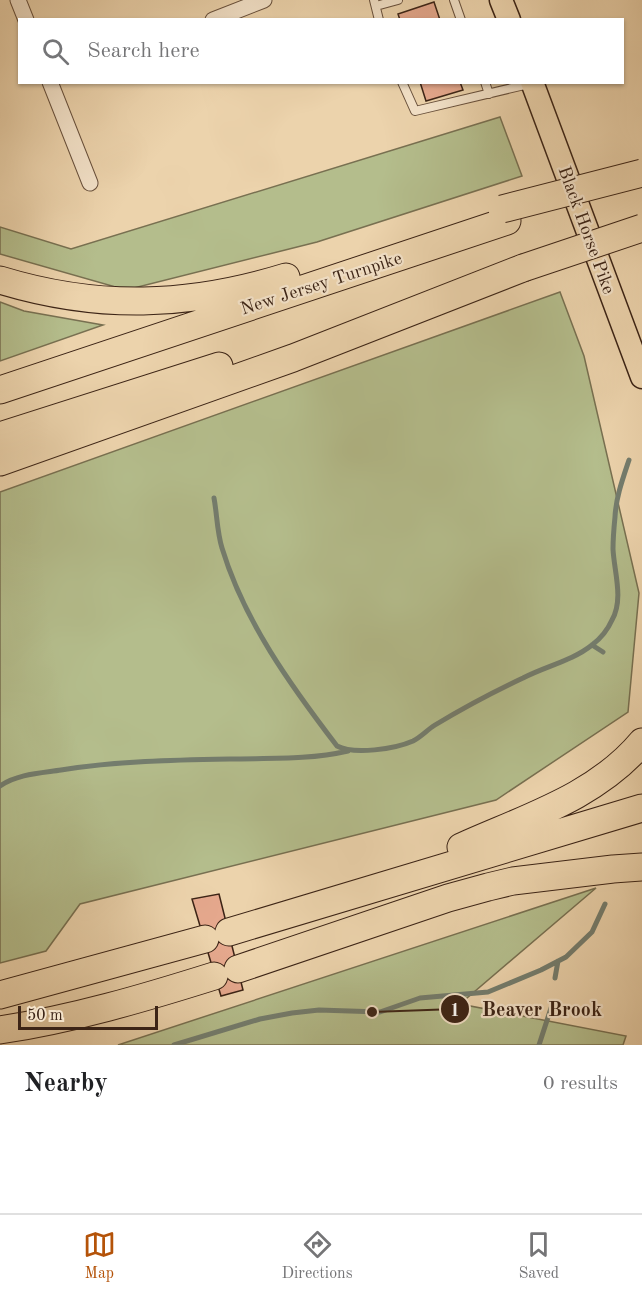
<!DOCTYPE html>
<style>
:root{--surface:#fff;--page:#f2f2f2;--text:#202124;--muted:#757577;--line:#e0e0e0;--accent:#b45309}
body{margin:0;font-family:"Old Standard TT",serif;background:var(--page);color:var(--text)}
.scale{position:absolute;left:18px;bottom:15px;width:140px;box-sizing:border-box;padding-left:6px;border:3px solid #3c2416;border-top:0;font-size:16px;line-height:21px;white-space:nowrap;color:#3c2416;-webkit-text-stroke:4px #f3e2c9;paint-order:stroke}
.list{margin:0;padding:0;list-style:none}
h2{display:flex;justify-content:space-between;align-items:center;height:78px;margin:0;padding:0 24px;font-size:26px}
h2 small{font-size:20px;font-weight:400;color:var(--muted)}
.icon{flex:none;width:33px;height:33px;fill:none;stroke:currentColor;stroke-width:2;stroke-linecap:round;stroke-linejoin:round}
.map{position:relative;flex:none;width:642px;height:1045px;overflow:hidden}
.search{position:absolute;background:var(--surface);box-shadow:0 2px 4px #0004;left:18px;right:18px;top:18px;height:66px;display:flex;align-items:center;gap:15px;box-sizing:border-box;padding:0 21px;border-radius:0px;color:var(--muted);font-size:22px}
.sheet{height:168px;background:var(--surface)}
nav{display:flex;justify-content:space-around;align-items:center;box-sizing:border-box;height:84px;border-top:2px solid var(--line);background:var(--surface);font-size:16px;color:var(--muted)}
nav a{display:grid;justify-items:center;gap:3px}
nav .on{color:var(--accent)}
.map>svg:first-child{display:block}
</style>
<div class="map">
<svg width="642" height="1045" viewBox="0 0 642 1045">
<rect width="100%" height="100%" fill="#ecd3ac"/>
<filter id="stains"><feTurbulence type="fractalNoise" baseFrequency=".00333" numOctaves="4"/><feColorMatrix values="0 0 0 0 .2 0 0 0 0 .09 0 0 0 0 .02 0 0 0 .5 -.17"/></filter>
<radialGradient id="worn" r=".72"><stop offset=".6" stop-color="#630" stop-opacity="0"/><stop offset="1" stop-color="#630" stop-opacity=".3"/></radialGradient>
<path fill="#b4bd8c" stroke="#787051" stroke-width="1.5" d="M 500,117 L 522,176 L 317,242 L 126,290 L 0,254 L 0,227 L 71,249 Z
M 560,292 L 584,356 L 639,593 L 628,712 L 496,800 L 80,904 L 46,951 L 0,963 L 0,492 Z
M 0,302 L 24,311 L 103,325 L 0,361 Z
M 596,888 L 460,1004 L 626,1036 L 623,1045 L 118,1045 Z"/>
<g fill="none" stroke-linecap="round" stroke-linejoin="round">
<path stroke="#747d6e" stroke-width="5" d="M 214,498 C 217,514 217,532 222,548 C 244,621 291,686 337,746 C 354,755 395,749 413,741 C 421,737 427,730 435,725 C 463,708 493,692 523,678 C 546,666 572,661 592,645 C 600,639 608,629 612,620 C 624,599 614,571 613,549 C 613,538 614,527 615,517 C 616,497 623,478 629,460
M 592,645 L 603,652
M 0,786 C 17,774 41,773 61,770 C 117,761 174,760 230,759 C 271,758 309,760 348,751
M 555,978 L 558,961
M 174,1045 L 260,1019 L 292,1013 L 319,1010 L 380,1012 L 420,998 L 488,992 L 541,970 L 566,957 L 592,932 L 605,904
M 539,1045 L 552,1005"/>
</g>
<path fill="#e5a88d" stroke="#3c2416" stroke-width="1.5" d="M 434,2 L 440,20 L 400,20 L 398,14 Z
M 420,82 L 460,82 L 463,90 L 426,101 Z
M 219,894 L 243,990 L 221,996 L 192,899 Z"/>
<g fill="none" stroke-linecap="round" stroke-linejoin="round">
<g stroke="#68503c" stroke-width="10">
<path id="lane" d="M 374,0 L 379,20
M 454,0 L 461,20
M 376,6 L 398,0
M 402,82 L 415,111 L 529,84
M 485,82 L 489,94"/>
</g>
<g stroke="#68503c" stroke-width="17">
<path id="street" d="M 18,0 L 26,20
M 213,20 L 264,0
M 50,82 L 90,183"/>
</g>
<g stroke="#3c2416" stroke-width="25">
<path id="primary" d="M 501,0 L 509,20
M 532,82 L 642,377"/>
</g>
<g stroke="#3c2416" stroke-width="29">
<path id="highway" d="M 0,280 C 98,310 189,307 286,277
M 0,390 L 507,221
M 0,436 L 219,366
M 0,462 L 293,358 L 523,268
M 461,847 C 525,818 596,797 642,742
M 229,932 L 642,808
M 238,969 L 448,898 L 488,887 L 513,881 L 613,869 L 642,867
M 0,995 L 205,939
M 0,1030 C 73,1019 144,998 214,976"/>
</g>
<use href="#lane" stroke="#f3e2c9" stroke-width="8"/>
<use href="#street" stroke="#f3e2c9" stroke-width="15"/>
<use href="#primary" stroke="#ecd3ac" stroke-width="22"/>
<use href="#highway" stroke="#ecd3ac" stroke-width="27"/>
<g stroke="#3c2416" stroke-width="29" stroke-linecap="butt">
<path id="highway-bridge" d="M 502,209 L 642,173
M 523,268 L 642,228"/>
</g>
<use href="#highway-bridge" stroke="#ecd3ac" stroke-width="27"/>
</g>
<g text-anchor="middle" stroke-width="4.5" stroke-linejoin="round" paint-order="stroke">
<g font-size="18" fill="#3c2416" stroke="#f3e2c9">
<text transform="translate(587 230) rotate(70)" y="6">Black Horse Pike</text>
<text transform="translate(321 283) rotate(-18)" y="6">New Jersey Turnpike</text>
</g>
</g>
<path fill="none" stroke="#3c2416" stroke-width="2" d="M372 1012L455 1009"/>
<g fill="#3c2416" stroke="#f3e2c9" stroke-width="2">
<circle cx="372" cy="1012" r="6"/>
<circle cx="455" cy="1009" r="15"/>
</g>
<g font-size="18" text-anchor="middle" font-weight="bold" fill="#fff">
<text x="455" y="1016">1</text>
</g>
<g font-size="20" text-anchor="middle" font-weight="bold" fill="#3c2416" stroke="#f3e2c9" stroke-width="4.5" stroke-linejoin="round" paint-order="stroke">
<text x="542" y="1016">Beaver Brook</text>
</g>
<rect width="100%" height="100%" filter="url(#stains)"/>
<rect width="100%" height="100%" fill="url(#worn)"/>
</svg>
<div class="scale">50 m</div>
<div class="search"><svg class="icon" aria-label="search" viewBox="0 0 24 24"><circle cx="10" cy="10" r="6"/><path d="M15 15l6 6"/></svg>Search here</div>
</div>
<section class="sheet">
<h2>Nearby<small>0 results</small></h2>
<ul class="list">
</ul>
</section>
<nav>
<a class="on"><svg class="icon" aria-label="map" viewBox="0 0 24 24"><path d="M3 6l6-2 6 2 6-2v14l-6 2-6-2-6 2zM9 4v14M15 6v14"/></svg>Map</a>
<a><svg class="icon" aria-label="directions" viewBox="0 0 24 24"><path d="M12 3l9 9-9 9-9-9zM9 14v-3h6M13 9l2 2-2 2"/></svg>Directions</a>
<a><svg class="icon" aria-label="saved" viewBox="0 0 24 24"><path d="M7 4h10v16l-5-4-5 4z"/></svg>Saved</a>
</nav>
